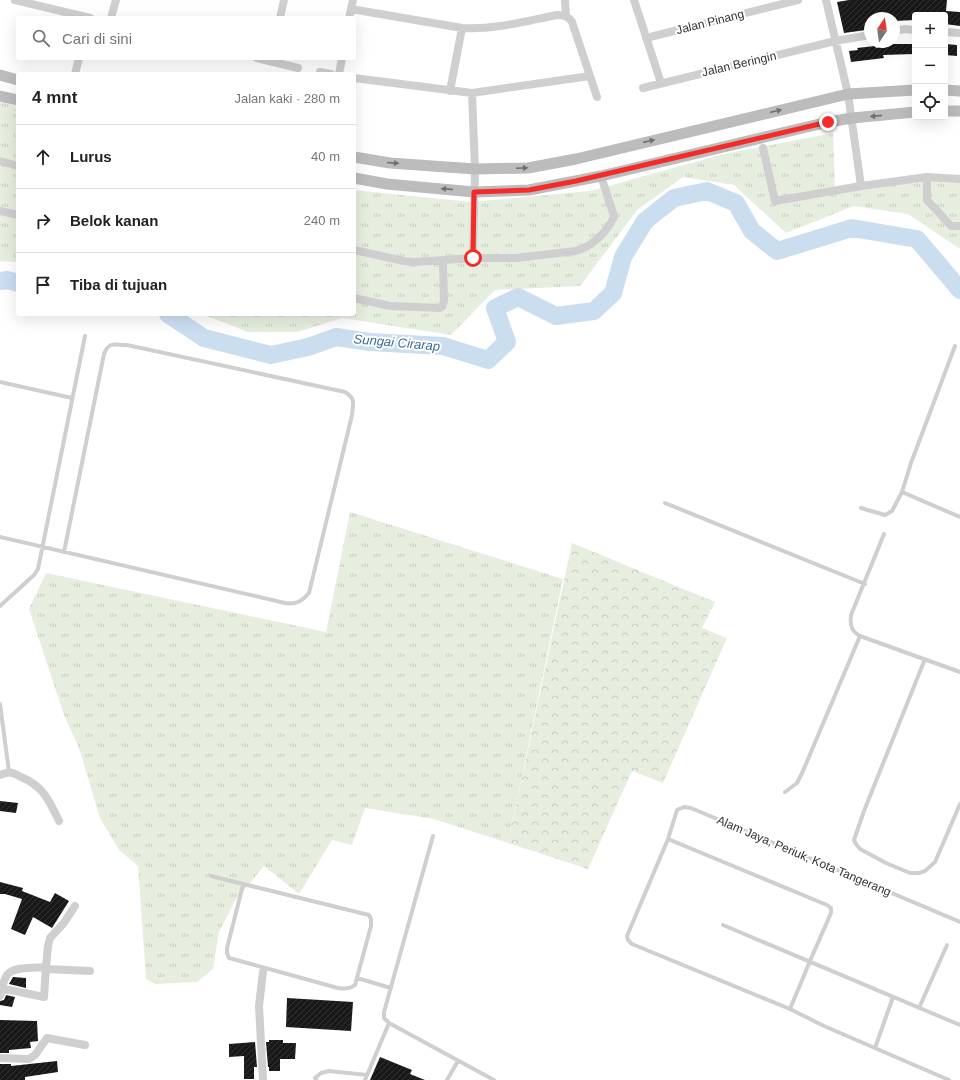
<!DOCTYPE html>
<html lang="id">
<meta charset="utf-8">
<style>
:root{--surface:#fff;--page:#f2f2f2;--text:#222;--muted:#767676;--line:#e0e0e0}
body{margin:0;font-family:Arial,sans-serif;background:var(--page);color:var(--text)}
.controls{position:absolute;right:12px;top:12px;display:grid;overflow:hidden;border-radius:4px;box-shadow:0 4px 16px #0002}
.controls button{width:36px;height:36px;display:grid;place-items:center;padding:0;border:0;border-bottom:1px solid var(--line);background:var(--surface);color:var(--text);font:20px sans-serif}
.compass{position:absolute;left:864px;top:12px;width:36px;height:36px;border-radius:50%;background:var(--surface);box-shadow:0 4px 16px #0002;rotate:13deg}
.stop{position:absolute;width:12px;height:12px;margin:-9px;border:3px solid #f32c2a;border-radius:50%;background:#fff}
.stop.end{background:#f32c2a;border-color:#fff;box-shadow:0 1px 4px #0008}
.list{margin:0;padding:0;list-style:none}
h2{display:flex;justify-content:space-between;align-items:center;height:52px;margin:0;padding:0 16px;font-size:17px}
h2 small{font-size:13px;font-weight:400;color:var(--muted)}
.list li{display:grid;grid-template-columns:26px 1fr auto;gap:12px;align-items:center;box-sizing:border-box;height:64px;padding:0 16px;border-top:1px solid var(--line)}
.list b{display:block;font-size:15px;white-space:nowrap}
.list em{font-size:13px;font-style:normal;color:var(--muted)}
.icon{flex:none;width:22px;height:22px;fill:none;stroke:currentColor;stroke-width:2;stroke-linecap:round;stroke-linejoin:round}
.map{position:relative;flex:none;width:960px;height:1080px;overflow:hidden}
.search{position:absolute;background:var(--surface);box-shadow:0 4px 16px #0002;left:16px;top:16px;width:340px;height:44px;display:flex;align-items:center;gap:10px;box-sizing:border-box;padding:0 14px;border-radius:4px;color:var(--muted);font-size:15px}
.panel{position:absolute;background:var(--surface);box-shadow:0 4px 16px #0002;left:16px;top:72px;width:340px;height:244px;border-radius:4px}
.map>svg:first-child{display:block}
</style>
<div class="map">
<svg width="960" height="1080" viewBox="0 0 960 1080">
<defs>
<pattern id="grass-tufts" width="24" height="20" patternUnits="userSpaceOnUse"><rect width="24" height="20" fill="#e6efdf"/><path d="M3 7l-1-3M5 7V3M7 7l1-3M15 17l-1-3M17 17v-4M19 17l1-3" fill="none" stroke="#c6cdc0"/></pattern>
<pattern id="forest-crowns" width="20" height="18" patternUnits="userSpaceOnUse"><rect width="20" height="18" fill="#e6efdf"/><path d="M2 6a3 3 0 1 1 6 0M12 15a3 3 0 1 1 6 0" fill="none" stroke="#c6cdc0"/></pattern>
<pattern id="building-hatch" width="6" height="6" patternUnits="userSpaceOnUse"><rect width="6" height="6" fill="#191919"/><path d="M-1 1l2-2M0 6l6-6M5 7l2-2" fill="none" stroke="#323232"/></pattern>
</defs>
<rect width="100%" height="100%" fill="#fff"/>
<path fill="url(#grass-tufts)" d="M 0,102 L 18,106 L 18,262 L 0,261 Z
M 833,133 L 835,188 L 947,179 L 960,180 L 960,249 L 908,214 L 854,206 L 786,233 L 734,185 L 683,177 L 637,210 L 580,286 L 495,290 L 451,335 L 342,318 L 297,332 L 248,332 L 202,314 L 354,314 L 354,190 L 471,202 L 590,191 L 724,154 Z
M 350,512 L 563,579 L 508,843 L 434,819 L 365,808 L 352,845 L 332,840 L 299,894 L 264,866 L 235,901 L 219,932 L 213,969 L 197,982 L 155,984 L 146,979 L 138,866 L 119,850 L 100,818 L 79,748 L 64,715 L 29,609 L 46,573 L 326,632 Z"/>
<path fill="url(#forest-crowns)" d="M 572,543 L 715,602 L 702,628 L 727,638 L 663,783 L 632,771 L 588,869 L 508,843 Z"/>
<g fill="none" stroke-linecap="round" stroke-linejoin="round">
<path stroke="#cbdef0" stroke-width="18" d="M 0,281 L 7,280 L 18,283
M 168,314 L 204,338 L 271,355 L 308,347 L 336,337 L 370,342 L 443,346 L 488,360 L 507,342 L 495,308 L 518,297 L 556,316 L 594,311 L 613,293 L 623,257 L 645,221 L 674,198 L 707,191 L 736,203 L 752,231 L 777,251 L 852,228 L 917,239 L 960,290"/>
</g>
<path fill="url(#building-hatch)" d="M 849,0 L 947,0 L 946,11 L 960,12 L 960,26 L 945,24 L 945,15 L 915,15 L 915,20 L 894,21 L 894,18 L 870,18 L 870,27 L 865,28 L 866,30 L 844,33 L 837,2 Z
M 889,44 L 915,44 L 914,54 L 883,55 L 884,58 L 851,62 L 849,51 L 858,50 L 857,48 L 875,46 L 876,48 Z
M 945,44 L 957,45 L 957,56 L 945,55 Z
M 0,801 L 18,803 L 16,813 L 0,811 Z
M 0,882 L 23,888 L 22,891 L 50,902 L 55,893 L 69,901 L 52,928 L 33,917 L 25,935 L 11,929 L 22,899 L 5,894 L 0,894 Z
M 13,977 L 26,978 L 26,988 L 9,984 Z
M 6,995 L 15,997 L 12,1007 L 0,1005 L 0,1001 L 4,1000 Z
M 287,998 L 353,1002 L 351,1031 L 286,1027 Z
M 0,1020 L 37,1021 L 38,1041 L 30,1042 L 31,1048 L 9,1050 L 9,1053 L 0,1053 Z
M 269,1040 L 283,1040 L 283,1043 L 296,1043 L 295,1059 L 280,1059 L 280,1071 L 269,1071 L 269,1067 L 268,1067 L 266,1042 L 269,1042 Z
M 255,1042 L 257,1067 L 254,1067 L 254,1079 L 244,1079 L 244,1056 L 229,1057 L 229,1044 Z
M 380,1057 L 412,1070 L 410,1074 L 425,1080 L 370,1080 Z
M 57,1061 L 58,1072 L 25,1077 L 25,1080 L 0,1080 L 0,1064 L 11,1064 L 11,1066 Z"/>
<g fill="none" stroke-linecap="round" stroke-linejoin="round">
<path stroke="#cfcfcf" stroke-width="4" d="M 0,382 L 72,398
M 902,492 L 960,517
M 665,503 L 865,584
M 861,508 L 885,515 L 892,511 L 902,492 L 911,463 L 955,346
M 884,534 L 851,615 C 850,625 851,631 860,636 L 960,672
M 0,537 L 285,603 C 296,605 302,601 309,593 L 352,415 C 353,403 356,399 345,392 L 127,345 C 115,345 109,341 104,354 L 64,552
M 0,606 L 34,575 L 38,569 L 85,336
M 925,659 L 864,811 L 854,840 L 856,844 L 860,849 L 886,863 L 910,873 L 919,873 L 925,871 L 935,862 L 960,804
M 0,704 L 9,772
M 785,792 L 797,783 L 803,771 L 860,636
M 433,836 L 384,1012 L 384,1018 L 389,1023 L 494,1080
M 668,839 L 677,810 L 684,807 L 691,808 L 960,922
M 211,876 L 369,915 L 371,919 L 371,926 L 355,985 C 350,989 344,989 338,988 L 229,958 L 227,953 L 227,948 L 243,885
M 723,925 L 960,1025
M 357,978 L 391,988
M 919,1008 L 947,945
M 790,1009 L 810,961 L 831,913 L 831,908 L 827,905 L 668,839 L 627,936 L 628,940 L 632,944 L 790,1009 L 824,1026 L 949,1080
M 875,1048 L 893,997
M 316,1080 L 315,1078 L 321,1073 L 329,1071 L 367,1075
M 365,1080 L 389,1023
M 447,1080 L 458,1061"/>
<path stroke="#cfcfcf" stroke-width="8" d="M 15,0 L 90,18
M 565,0 L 566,16
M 634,0 L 661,83
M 826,0 L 848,94 L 861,186 L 927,177 L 960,179
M 351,9 L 462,28 C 494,30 526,21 557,15 C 564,15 568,16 572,22 L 597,97
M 111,18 L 116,0
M 280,18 L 284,0
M 349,18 L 353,0
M 894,31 L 905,29 L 915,30
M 945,32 L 960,33
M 646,38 L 798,0
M 257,58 L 298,68
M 320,72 L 331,74
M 75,74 L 79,58
M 339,74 L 342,58
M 354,78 L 472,93 L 590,76
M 643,88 L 835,41 L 870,35
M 450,91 L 462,28
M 472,93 L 475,169 L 473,258
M 763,148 L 775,201 L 861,186
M 0,161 L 18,166
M 927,177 L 927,200 L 951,226 L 960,226
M 0,211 L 18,215
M 354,250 L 404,261 L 414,262 L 473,258 L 516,258 L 576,251 C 591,247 606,233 613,219 L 614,216 L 601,176
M 354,298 L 390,306 L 440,308 L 442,307 L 444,301 L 443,261
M 0,775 C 11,771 11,772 21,777 C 43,786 49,800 59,821
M 46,969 L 90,971
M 0,988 L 44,997 L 46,967
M 0,996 C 2,989 3,981 7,975 C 13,966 36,968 46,967 L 48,946 L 50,938 L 63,924 L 75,906
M 0,1058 L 29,1059 L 35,1055 L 47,1038 L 85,1045
M 263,1080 L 259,1006 L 263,972"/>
<path stroke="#bcbcbc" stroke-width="11" d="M 0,75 L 18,80
M 945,90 L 960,91
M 0,96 L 18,100
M 945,111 L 960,111
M 354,157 L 390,163 L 475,169 L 528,168 L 576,159 L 848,94 L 915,90
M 354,178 L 387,184 L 474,192 L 529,190 L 601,176 L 828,122 L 852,118 L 915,112"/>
</g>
<defs><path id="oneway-solid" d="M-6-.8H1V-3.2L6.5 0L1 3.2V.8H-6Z"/></defs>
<g fill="#707070">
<use href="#oneway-solid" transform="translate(776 111) rotate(-13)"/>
<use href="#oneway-solid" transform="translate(876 116) rotate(174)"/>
<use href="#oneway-solid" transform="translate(649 141) rotate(-13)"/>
<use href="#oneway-solid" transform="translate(393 163) rotate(5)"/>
<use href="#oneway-solid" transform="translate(522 168) rotate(-2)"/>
<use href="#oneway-solid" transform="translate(447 189) rotate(-175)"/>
</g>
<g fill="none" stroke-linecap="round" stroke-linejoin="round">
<path stroke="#f32c2a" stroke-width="5" d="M 473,258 L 474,192 L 529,190 L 576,181 L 828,122"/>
</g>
<g text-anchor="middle" stroke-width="4" stroke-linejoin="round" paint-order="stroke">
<g font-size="12" fill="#323232" stroke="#fff">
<text transform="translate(710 22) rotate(-14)" y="4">Jalan Pinang</text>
<text transform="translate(739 64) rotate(-13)" y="4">Jalan Beringin</text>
<text transform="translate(804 856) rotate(23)" y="4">Alam Jaya, Periuk, Kota Tangerang</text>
</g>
<g font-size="13" font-style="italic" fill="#386c9b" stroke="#fff">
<text transform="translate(397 342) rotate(5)" y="5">Sungai Cirarap</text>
</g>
</g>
</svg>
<div class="controls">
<button>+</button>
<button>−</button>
<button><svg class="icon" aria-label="locate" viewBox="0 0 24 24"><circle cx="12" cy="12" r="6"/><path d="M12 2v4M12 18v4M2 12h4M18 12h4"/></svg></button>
</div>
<svg class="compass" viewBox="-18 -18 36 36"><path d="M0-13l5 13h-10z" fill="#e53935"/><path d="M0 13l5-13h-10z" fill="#767676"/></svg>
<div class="stop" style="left:473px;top:258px"></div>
<div class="stop end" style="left:828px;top:122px"></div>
<div class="search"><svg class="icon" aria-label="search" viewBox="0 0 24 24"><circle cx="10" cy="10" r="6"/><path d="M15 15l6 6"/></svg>Cari di sini</div>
<section class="panel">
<h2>4 mnt<small>Jalan kaki · 280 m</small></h2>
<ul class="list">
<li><svg class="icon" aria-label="ahead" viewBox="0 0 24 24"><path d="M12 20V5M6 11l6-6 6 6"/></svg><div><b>Lurus</b></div><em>40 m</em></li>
<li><svg class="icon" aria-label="right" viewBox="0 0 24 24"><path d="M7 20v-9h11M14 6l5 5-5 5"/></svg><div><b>Belok kanan</b></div><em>240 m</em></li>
<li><svg class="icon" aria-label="arrive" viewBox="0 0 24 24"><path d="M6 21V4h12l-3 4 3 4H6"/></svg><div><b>Tiba di tujuan</b></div></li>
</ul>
</section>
</div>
